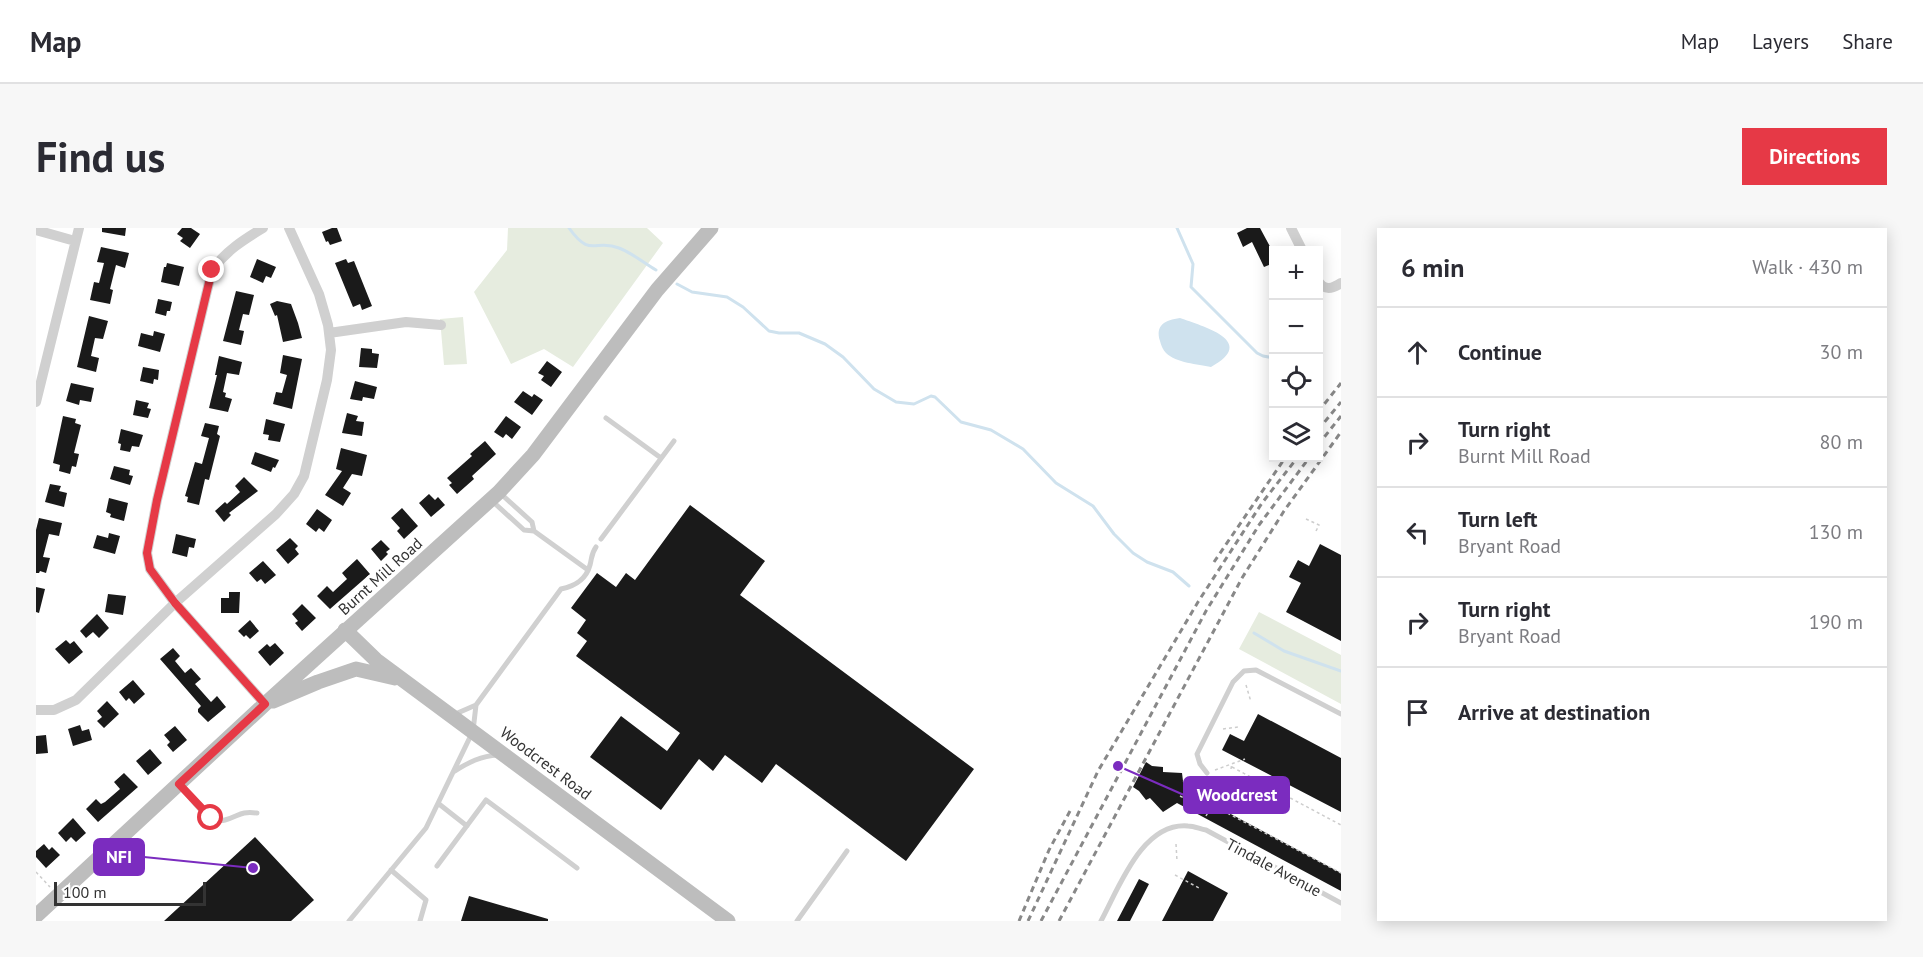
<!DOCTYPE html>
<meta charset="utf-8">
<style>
:root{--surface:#fff;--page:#f7f7f7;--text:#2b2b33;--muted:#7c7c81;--line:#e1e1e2;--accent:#e63946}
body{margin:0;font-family:"PT Sans",sans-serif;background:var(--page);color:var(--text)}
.controls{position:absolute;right:18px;top:18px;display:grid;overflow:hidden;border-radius:0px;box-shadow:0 3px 15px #0003}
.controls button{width:54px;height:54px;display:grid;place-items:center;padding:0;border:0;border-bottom:2px solid var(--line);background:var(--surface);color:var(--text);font:30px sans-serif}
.scale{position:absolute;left:18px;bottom:15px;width:152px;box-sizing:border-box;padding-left:6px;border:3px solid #333;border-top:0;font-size:16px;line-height:21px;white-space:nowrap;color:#333;-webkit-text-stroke:4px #fff;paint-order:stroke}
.stop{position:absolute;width:18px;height:18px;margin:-14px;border:4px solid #e63946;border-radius:50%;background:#fff}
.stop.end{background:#e63946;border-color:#fff;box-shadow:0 2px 6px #0008}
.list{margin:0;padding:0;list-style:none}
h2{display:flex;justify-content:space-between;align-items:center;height:78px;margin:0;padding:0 24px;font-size:26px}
h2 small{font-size:20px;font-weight:400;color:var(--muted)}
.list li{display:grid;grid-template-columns:39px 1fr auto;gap:18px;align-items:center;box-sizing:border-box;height:90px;padding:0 24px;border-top:2px solid var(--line)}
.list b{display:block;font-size:22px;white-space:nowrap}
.list p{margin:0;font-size:20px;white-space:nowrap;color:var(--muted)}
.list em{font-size:20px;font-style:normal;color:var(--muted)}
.icon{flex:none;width:33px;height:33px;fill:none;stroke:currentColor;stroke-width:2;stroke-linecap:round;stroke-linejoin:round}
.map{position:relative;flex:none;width:1305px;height:693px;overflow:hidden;border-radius:0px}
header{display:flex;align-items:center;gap:36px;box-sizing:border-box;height:84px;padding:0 30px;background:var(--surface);border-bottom:2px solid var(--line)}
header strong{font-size:28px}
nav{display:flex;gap:33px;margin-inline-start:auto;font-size:21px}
.intro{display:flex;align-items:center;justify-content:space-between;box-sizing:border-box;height:144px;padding:0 36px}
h1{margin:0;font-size:42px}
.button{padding:15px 27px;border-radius:0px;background:var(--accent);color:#fff;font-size:21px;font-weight:700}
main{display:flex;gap:36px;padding:0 36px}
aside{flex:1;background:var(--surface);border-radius:0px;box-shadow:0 3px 15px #0003}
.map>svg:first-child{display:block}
</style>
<header>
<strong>Map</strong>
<nav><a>Map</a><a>Layers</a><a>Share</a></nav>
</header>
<div class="intro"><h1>Find us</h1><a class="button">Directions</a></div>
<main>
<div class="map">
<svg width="1305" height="693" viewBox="0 0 1305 693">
<rect width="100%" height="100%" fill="#fff"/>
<path fill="#e6ecdf" d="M 472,0 L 611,0 L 627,15 L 537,139 L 508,121 L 475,136 L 438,64 L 471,22 Z
M 427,89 L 431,136 L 408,137 L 404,91 Z
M 1223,384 L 1305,427 L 1305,476 L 1203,421 Z"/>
<path fill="#cfe2ee" d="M 1144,90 C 1166,98 1223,113 1175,139 C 1162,136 1140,135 1130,125 C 1127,122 1125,117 1124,113 C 1119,97 1129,92 1144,90 Z"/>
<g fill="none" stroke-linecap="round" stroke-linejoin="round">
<path stroke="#cfe2ee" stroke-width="3" d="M 533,0 C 555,31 559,10 583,20 C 596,25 608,35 620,42
M 1141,0 L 1157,36 L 1155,59 L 1221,125 L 1227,128 L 1238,130
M 641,56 L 656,64 L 691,69 L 707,79 L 733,103 L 743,105 L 763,105 L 789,116 L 807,129 L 838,161 L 860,174 L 878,176 L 895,168 L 899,169 L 925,194 L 955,202 L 987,221 L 1020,255 L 1057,278 L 1078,306 L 1097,325 L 1111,334 L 1137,344 L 1153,358
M 1282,154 L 1285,157
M 1218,405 L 1248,423 L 1305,443"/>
</g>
<path fill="#1a1a1a" d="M 66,0 L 90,0 L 89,8 L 66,4 Z
M 146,0 L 155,0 L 164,6 L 154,20 L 144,13 L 147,10 L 141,6 Z
M 296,0 L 301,0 L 306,13 L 294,17 L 292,13 L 290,14 L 286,4 Z
M 1211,0 L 1224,0 L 1238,26 L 1238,35 L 1228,39 L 1216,14 L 1207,19 L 1201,5 Z
M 65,19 L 93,25 L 89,40 L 80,37 L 74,61 L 77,62 L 74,76 L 54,72 L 58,54 L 63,55 L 68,35 L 61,34 Z
M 221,31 L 240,39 L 235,50 L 230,48 L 227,55 L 214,49 Z
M 310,31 L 312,35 L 318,33 L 336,78 L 326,82 L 324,76 L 317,79 L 299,35 Z
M 131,35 L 148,39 L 143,58 L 125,54 L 128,39 L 130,39 Z
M 200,63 L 218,67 L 213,87 L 207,86 L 203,102 L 208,103 L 205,117 L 187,113 Z
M 122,71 L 136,74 L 134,83 L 131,83 L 130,88 L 119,85 Z
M 241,73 L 255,76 L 262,95 L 266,110 L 247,114 L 241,87 L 239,88 L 234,76 Z
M 53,88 L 72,93 L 67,111 L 59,110 L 55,128 L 63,130 L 60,144 L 41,139 Z
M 118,103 L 129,106 L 124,124 L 102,118 L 105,105 L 117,108 Z
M 325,120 L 336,121 L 336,125 L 343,126 L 341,140 L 323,139 Z
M 247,127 L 266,131 L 256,181 L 237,176 L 240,164 L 246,165 L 251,147 L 244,145 Z
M 183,128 L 206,134 L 203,147 L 191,145 L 187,164 L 190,165 L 189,169 L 196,171 L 192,184 L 173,180 L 181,147 L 179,147 Z
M 511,133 L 526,144 L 515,159 L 505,152 L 508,148 L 502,145 Z
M 107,139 L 123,142 L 122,152 L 118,151 L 117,156 L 104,153 Z
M 319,153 L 341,159 L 338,171 L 327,169 L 326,173 L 314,171 Z
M 35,155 L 58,160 L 55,174 L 44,172 L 43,177 L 30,173 Z
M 487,163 L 496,169 L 498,166 L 507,172 L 496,187 L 478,174 Z
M 100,172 L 113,175 L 111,180 L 115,181 L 112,190 L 97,187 Z
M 311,185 L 322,188 L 320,193 L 328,194 L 326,208 L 306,205 Z
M 27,188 L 40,191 L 39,195 L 45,197 L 38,225 L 43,226 L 40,239 L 36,238 L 34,246 L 23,243 L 24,237 L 17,235 Z
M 470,188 L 485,199 L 476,211 L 470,206 L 467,210 L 458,204 Z
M 230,191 L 249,196 L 244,214 L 232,212 L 233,207 L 227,206 Z
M 169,195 L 183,198 L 181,206 L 184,208 L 173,252 L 169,251 L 163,277 L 151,274 L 152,269 L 149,268 L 159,234 L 166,236 L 173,210 L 165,208 Z
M 85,201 L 107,207 L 103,219 L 96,218 L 94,224 L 84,222 L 85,216 L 82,215 Z
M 449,213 L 460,226 L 436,248 L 438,251 L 421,266 L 413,257 L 416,255 L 411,250 L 436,228 L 434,226 Z
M 305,220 L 331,227 L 326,248 L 316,246 L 307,260 L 315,265 L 307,278 L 289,267 L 306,243 L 300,241 Z
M 219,224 L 243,232 L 239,240 L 237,239 L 235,244 L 215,236 Z
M 78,238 L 94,242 L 93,247 L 97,248 L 94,257 L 74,251 Z
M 208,249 L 222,263 L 193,285 L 195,287 L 188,294 L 179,283 L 189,274 L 191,276 L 204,264 L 199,258 Z
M 14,256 L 25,258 L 23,263 L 31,265 L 28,279 L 9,274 Z
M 393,266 L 399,272 L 402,269 L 409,277 L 395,289 L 383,275 Z
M 73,270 L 92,275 L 88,293 L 74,289 L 75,286 L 70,284 Z
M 654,277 L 729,333 L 704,367 L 938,541 L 870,633 L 740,536 L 726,555 L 689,527 L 677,543 L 663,531 L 625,582 L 554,529 L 585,488 L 631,523 L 644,505 L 540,428 L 551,413 L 541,405 L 550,392 L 535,380 L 561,345 L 580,359 L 590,345 L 599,352 Z
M 366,280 L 382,298 L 368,311 L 361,303 L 364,300 L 355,290 Z
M 281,281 L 296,292 L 288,304 L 283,300 L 280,304 L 270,296 Z
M 3,290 L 26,295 L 23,308 L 13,306 L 7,329 L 14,330 L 10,345 L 4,343 L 3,345 L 0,345 L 0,302 Z
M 73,305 L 84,308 L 79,326 L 57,320 L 61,307 L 72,310 Z
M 140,306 L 160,311 L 158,320 L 153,319 L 151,329 L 136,325 Z
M 254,310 L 262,318 L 259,321 L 263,326 L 252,336 L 240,322 Z
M 345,312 L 354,321 L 350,324 L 352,326 L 345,333 L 335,321 Z
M 1284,316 L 1305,327 L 1305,413 L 1250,384 L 1265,355 L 1253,349 L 1262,332 L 1273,338 Z
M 321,331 L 334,346 L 294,381 L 281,368 L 291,358 L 297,364 L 311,351 L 306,345 Z
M 227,333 L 240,347 L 229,356 L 225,351 L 221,354 L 213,345 Z
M 0,359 L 9,361 L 3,385 L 0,384 Z
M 193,364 L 204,364 L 203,385 L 185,385 L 185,370 L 193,370 Z
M 72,366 L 90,368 L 87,387 L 69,384 Z
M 266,376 L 280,390 L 266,403 L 259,395 L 262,393 L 256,386 Z
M 61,386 L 73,400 L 63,410 L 57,404 L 50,410 L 44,403 Z
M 214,392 L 223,403 L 214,411 L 210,407 L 208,409 L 202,403 Z
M 30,412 L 34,416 L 38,413 L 47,424 L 33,436 L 19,421 Z
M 239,415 L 248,425 L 234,438 L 222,424 L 231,416 L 234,419 Z
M 137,420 L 144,428 L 139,433 L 149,445 L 155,440 L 165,451 L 159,456 L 175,474 L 181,468 L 190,479 L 172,494 L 162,484 L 162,481 L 165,478 L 124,431 Z
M 97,452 L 109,466 L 98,476 L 93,470 L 90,473 L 83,464 Z
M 71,473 L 83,486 L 68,500 L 61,493 L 66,489 L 61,483 Z
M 1222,486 L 1305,530 L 1305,584 L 1186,522 L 1194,506 L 1208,513 Z
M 44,497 L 46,503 L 53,501 L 56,512 L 37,518 L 32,501 Z
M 139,498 L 151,512 L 137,524 L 131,517 L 134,514 L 128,507 Z
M 10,507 L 12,525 L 0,526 L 0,508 Z
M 114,521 L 126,535 L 112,547 L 100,533 Z
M 1110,534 L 1116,538 L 1127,539 L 1127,544 L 1146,545 L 1148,561 L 1305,645 L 1305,663 L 1141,575 L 1127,584 L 1114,570 L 1110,572 L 1103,563 L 1097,559 Z
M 88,545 L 102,559 L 62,594 L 50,581 L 60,571 L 65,576 L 69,574 L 84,561 L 78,554 Z
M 37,590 L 50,605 L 40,614 L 35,609 L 30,614 L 22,605 Z
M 219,609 L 278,672 L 255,693 L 128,693 Z
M 8,616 L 13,622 L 16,619 L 24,627 L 10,640 L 0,629 L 0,623 Z
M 1152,643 L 1192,665 L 1177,693 L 1126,693 Z
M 1103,651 L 1113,656 L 1094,693 L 1081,693 Z
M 433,668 L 512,691 L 512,693 L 425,693 Z"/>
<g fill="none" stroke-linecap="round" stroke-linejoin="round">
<path stroke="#cdcdcd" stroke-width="1.5" stroke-dasharray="3 3" stroke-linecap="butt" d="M 1270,291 L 1283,297 L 1279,305
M 1210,457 L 1215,474
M 1187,501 L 1202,499
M 1196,539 L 1305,597
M 1195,541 L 1196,535
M 1179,542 L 1209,531
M 1147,554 L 1163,548
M 1144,568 L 1173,582
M 1170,588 L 1176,577 L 1305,645
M 1140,616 L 1141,633
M 0,644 L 14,659
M 1139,647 L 1163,660"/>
<path stroke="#d0d0d0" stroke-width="5" d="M 570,190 L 625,230
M 464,265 L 496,294 L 498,303
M 455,272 L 488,302 L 498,303 L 552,342
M 565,311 L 638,213
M 417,487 L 440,477
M 419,543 C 433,534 445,528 462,527
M 1171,545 L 1164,536 L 1161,526 L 1197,454 L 1208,443 L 1220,442 L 1305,486
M 144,557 C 154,569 171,597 189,592 C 204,588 203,583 221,585
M 403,576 L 431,598
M 401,638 L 450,572 L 541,640
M 355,642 L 390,672 L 384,693
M 313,693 L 390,600 L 437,503 L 440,477 L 525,361 C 539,358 550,352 554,337 C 556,330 555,326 560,319
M 761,693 L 811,623
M 1065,693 C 1083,660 1106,594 1152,598 C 1158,598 1164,601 1170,602 L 1305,675"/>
<path stroke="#d0d0d0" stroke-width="10" d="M 227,0 C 207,12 190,23 176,42 L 121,272 L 111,325 L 114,341 L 139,375 L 229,476
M 1255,0 L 1266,22
M 0,2 L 39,13
M 1282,53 C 1289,63 1296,61 1305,55
M 293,105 L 370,94 L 405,97
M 0,174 L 43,0
M 0,482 L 18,482 L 40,472 L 139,375 L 240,286 L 258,266 L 268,248 L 291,152 L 295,122 L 292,97 L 283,66 L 253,0"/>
<path stroke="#bdbdbd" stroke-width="15" d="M 309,402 L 340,432 L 692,693
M 237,473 L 282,454 L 320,441 L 359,450
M 0,688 L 229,476 L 463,264 L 497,227 L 621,62 L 675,0"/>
<path stroke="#888" stroke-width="3" stroke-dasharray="6 4.5" stroke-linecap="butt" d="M 1282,184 L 1305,155
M 1282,202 L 1305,174
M 1282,217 L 1305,188
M 1178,334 L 1249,230
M 983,693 L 1013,622 L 1034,583
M 992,693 L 1062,543 L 1162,374 L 1226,275 L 1261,230
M 1005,693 L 1170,383 L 1223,297 L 1273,230
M 1023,693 L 1206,350 L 1248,283 L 1305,204"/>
</g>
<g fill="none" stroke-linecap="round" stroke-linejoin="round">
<path stroke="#e63946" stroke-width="8" d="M 175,590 L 143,556 L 229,476 L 139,375 L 114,341 L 111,325 L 121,272 L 176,42"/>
</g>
<g text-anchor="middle" stroke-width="6" stroke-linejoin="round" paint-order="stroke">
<g font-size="16" fill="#333" stroke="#fff">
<text transform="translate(344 348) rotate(-42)" y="6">Burnt Mill Road</text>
<text transform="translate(510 535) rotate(37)" y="6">Woodcrest Road</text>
<text transform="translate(1238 639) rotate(28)" y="6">Tindale Avenue</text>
</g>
</g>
<path fill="none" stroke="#7b2cbf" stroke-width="2" d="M1082 538L1148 567M217 640L108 629"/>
<g fill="#7b2cbf" stroke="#fff" stroke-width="2">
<circle cx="1082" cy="538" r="6"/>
<circle cx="217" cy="640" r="6"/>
</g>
<g fill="#7b2cbf" stroke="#7b2cbf" stroke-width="2">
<rect x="1148" y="549" width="105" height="36" rx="6"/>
<rect x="58" y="611" width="50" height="36" rx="6"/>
</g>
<g font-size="18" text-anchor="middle" font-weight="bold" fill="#fff">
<text x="1201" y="573">Woodcrest</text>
<text x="83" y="635">NFI</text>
</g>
</svg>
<div class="controls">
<button>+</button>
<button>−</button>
<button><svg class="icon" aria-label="locate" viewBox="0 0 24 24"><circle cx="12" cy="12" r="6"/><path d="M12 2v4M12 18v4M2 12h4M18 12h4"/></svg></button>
<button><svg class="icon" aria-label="layers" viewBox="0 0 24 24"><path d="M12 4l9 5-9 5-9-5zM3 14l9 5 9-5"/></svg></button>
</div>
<div class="scale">100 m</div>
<div class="stop" style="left:175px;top:590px"></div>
<div class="stop end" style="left:176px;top:42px"></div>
</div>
<aside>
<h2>6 min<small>Walk · 430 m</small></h2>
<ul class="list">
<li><svg class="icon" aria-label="ahead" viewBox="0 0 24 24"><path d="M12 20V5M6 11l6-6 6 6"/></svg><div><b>Continue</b></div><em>30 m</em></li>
<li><svg class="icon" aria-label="right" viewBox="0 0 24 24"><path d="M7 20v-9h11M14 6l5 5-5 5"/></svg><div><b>Turn right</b><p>Burnt Mill Road</p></div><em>80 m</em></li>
<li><svg class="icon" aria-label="left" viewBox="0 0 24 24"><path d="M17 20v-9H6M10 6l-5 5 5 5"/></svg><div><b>Turn left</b><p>Bryant Road</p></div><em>130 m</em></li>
<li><svg class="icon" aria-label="right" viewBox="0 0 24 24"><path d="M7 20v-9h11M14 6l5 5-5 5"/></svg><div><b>Turn right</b><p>Bryant Road</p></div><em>190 m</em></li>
<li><svg class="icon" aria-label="arrive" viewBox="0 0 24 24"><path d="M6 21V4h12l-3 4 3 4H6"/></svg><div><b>Arrive at destination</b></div></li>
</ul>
</aside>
</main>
